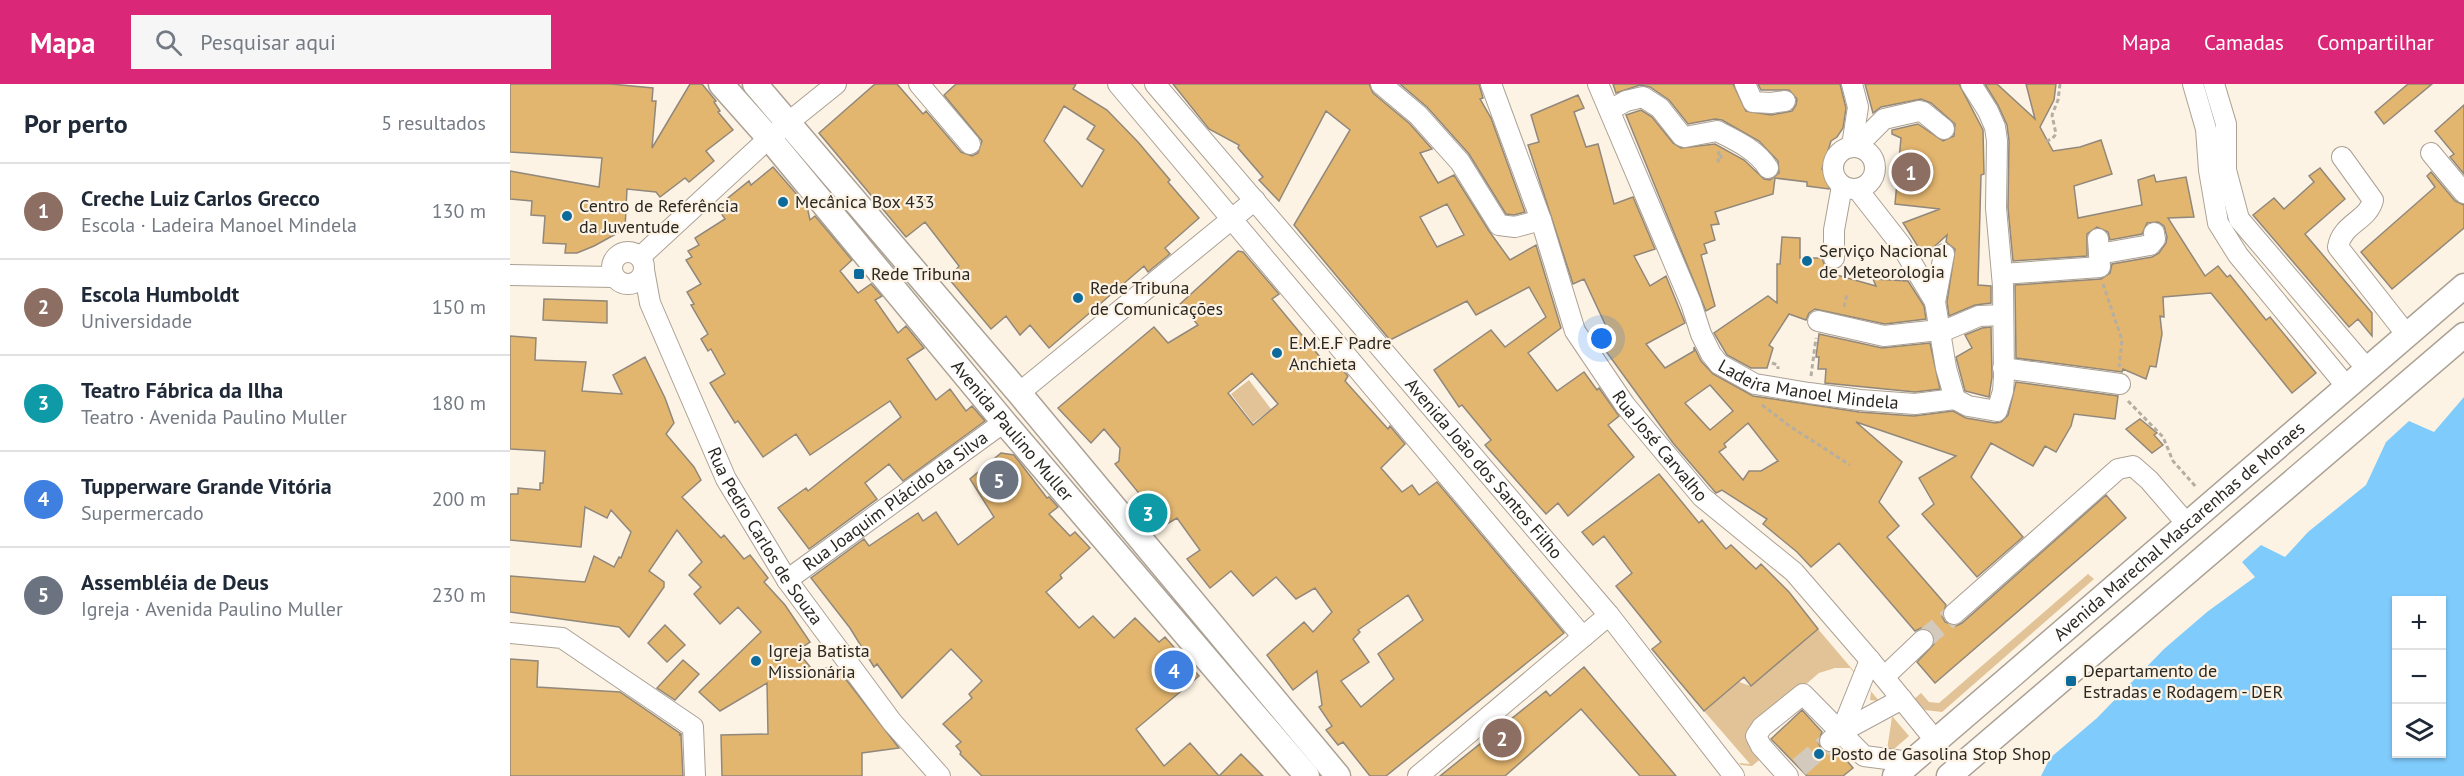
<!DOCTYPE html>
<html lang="pt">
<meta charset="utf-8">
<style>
:root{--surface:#fff;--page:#f6f6f7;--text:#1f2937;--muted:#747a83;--line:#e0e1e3;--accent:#db2777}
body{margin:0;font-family:"PT Sans",sans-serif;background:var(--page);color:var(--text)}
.controls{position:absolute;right:18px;bottom:18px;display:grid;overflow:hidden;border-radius:0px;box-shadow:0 2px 4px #0004}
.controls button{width:54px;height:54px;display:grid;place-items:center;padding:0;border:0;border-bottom:2px solid var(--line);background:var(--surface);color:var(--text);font:30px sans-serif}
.you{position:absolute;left:1092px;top:255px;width:21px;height:21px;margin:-15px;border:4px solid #fff;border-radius:50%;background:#1a73e8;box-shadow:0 0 0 9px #1a73e833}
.badge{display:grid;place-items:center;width:39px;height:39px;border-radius:50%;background:var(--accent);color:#fff;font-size:20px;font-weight:700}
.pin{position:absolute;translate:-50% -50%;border:3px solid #fff;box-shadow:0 2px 6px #0006}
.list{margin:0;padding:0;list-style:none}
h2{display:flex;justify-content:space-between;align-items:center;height:78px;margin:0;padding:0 24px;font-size:26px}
h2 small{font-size:20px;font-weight:400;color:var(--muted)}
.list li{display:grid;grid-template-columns:39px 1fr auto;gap:18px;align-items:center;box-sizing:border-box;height:96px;padding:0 24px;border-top:2px solid var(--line)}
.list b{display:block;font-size:22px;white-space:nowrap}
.list p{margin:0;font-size:20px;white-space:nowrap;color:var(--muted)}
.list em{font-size:20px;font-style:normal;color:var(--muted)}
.icon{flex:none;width:33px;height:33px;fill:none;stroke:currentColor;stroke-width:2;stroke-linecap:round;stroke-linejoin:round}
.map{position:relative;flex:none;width:1954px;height:692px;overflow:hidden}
header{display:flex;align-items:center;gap:36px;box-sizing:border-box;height:84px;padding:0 30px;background:var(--accent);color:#fff}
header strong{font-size:28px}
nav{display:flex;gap:33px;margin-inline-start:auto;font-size:21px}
.search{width:420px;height:54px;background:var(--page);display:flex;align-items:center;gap:15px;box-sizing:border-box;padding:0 21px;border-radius:0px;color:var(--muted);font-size:22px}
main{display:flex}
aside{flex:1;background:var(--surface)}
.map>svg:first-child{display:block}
</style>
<header>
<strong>Mapa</strong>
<div class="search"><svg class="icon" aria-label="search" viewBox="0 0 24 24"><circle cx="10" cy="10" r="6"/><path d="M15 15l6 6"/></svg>Pesquisar aqui</div>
<nav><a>Mapa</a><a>Camadas</a><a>Compartilhar</a></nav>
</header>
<main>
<aside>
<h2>Por perto<small>5 resultados</small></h2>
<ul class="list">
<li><span class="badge" style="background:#8d6e63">1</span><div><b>Creche Luiz Carlos Grecco</b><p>Escola · Ladeira Manoel Mindela</p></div><em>130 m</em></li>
<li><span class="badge" style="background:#8d6e63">2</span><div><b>Escola Humboldt</b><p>Universidade</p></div><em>150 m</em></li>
<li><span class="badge" style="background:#0f9aa8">3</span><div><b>Teatro Fábrica da Ilha</b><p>Teatro · Avenida Paulino Muller</p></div><em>180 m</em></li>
<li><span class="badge" style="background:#3f7fe0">4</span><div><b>Tupperware Grande Vitória</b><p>Supermercado</p></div><em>200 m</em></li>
<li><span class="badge" style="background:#6b7280">5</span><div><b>Assembléia de Deus</b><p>Igreja · Avenida Paulino Muller</p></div><em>230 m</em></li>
</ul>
</aside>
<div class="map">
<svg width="1954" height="692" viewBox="0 0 1954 692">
<rect width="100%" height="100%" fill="#fdf3e4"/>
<path fill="#e1c397" d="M 739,296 L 761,325 L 743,339 L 721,310 Z
M 1578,490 L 1584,495 L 1432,628 L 1415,626 L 1404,615 L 1411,609 L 1419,618 L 1429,619 Z
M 1308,545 L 1399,652 L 1376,672 L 1382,633 L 1369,617 L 1360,616 L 1361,608 L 1340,584 L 1325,584 L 1309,589 L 1246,643 L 1253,673 L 1242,682 L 1231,681 L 1229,679 L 1240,680 L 1194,627 L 1229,598 L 1241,602 Z"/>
<path fill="#7fcbfc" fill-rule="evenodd" d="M 1954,313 L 1954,692 L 1531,692 L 1540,674 L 1587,634 L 1654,565 L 1697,528 L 1745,493 L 1732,478 L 1751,461 L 1775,473 L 1798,448 L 1856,401 L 1876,358 L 1899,337 L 1924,348 ZM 1886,516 L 1932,516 L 1932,670 L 1886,670 Z"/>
<path fill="#e3b66f" stroke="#91887b" stroke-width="1.5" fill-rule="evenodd" d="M 0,0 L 101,0 L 143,4 L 142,17 L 146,17 L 142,64 L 180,0 L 192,0 L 206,17 L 204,18 L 210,27 L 208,28 L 223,46 L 196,67 L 204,77 L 179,98 L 175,94 L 150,113 L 146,108 L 117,105 L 115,145 L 84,162 L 67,169 L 55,169 L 56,160 L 33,159 L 35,132 L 21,131 L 22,117 L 0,115 L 0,87 L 89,103 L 92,74 L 0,68 Z
M 365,0 L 387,0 L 413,30 L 416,27 L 451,68 L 462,72 L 468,69 L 472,57 L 434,11 L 446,0 L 566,0 L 563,5 L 597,26 L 628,58 L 660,96 L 658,98 L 689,134 L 655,164 L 660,170 L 638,188 L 634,182 L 539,264 L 520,241 L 510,251 L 496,232 L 481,245 L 439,195 L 449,182 L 415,138 L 396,153 L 309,49 ZM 554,22 L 585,42 L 577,55 L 594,66 L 572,103 L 534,57 Z
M 663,0 L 859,0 L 863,9 L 900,40 L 922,65 L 910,69 L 928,99 L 944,91 L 979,147 L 1000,176 L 1026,161 L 1051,244 L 1018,269 L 1047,307 L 1074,288 L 1087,306 L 1089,304 L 1109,332 L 1098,341 L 1124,373 L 1058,432 L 1048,419 L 1036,430 L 975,361 L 981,356 L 952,321 L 949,323 L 924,286 L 981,246 L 995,263 L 1036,233 L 1019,203 L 966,231 L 957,217 L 880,256 L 784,141 L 840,46 L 816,27 L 769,117 L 749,96 L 753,93 L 728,64 L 729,61 L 699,45 ZM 937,120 L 954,151 L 927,163 L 910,133 Z
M 890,0 L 969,0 L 973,14 L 970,15 L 981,34 L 1015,128 L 1004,131 L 996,130 L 959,70 L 917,23 Z
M 1103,0 L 1223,0 L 1236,27 L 1261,31 L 1282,27 L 1286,21 L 1287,15 L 1279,6 L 1251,6 L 1248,0 L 1330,0 L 1336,24 L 1333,44 L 1327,53 L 1321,57 L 1312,85 L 1321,86 L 1319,105 L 1297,102 L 1297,98 L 1265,94 L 1263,110 L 1205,128 L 1209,140 L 1201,141 L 1205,156 L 1194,160 L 1197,169 L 1191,171 L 1205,222 L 1196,227 L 1116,31 L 1131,26 L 1142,33 L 1163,59 L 1171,64 L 1205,60 L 1234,76 L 1254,95 L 1260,96 L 1269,89 L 1268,77 L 1249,57 L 1212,36 L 1205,35 L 1178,40 L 1159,16 L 1140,3 L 1130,1 L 1106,9 Z
M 1355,0 L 1449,0 L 1473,46 L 1474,90 L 1471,91 L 1468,201 L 1481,202 L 1481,219 L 1465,221 L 1439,232 L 1437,218 L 1445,165 L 1436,158 L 1437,151 L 1414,172 L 1393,139 L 1430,125 L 1385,120 L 1391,54 L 1382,50 L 1382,46 L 1408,40 L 1433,57 L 1444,52 L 1445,40 L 1421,19 L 1411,15 L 1371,23 L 1363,29 Z
M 1475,0 L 1487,0 L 1525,35 L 1516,0 L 1546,0 L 1544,16 L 1530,43 L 1543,67 L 1570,63 L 1591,56 L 1602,90 L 1564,102 L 1568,134 L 1632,121 L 1628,96 L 1644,91 L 1646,98 L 1676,93 L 1684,133 L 1658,134 L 1695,192 L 1708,182 L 1717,193 L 1720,191 L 1756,236 L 1760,233 L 1806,289 L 1782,309 L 1701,209 L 1653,213 L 1654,233 L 1650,232 L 1652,250 L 1646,283 L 1640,282 L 1636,295 L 1613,285 L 1612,288 L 1506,274 L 1505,201 L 1591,195 L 1600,189 L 1602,180 L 1642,173 L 1649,169 L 1656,159 L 1657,153 L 1654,142 L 1648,138 L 1637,139 L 1632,150 L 1600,156 L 1598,148 L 1587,143 L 1577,150 L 1577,172 L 1503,177 L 1498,124 L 1499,57 L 1497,41 L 1488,21 Z
M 1898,0 L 1922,0 L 1874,40 L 1865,28 Z
M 1068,11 L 1074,24 L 1064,28 L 1076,63 L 1088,60 L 1104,120 L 1123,113 L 1145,165 L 1124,172 L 1140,202 L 1156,192 L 1175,239 L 1136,260 L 1155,284 L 1184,267 L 1184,263 L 1191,277 L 1203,290 L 1243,312 L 1349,328 L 1404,332 L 1443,327 L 1456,334 L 1485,339 L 1491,338 L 1498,331 L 1506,298 L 1608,312 L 1605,335 L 1564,330 L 1561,342 L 1546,368 L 1535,362 L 1523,382 L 1481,359 L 1461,393 L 1513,453 L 1467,493 L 1412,430 L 1424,420 L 1409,394 L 1446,372 L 1346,338 L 1392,378 L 1369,418 L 1389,442 L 1377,453 L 1436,521 L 1432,532 L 1435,538 L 1446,542 L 1452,539 L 1596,411 L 1616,434 L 1425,599 L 1407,578 L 1424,560 L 1424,553 L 1421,547 L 1411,544 L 1405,547 L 1329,459 L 1301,483 L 1287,468 L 1253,440 L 1257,435 L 1212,406 L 1206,409 L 1163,359 L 1090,259 L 1101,253 L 1074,195 L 1063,200 L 1018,61 L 1029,58 L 1021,31 ZM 1200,301 L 1223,327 L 1200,346 L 1175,319 ZM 1238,339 L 1268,377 L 1251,387 L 1239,387 L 1233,396 L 1209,368 L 1216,363 L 1214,360 Z
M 1954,21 L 1954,90 L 1940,73 L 1944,70 L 1925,47 Z
M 263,83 L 297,122 L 300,136 L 305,132 L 342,176 L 330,187 L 348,209 L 361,200 L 372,212 L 365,216 L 388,249 L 396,242 L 414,264 L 397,275 L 426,316 L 440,305 L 456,327 L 462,322 L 475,337 L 393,397 L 379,380 L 355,399 L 367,415 L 299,465 L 268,424 L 296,404 L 298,407 L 391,333 L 380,317 L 300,371 L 286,350 L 253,373 L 228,337 L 225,339 L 200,299 L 215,290 L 201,265 L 198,267 L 191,255 L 198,250 L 181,221 L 184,220 L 177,208 L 191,200 L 176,176 L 182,173 L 178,167 L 189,161 L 185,154 L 215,135 L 209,126 L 221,118 L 218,114 L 239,97 L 241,101 Z
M 1810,84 L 1835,115 L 1795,150 L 1862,229 L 1862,252 L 1848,235 L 1839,243 L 1743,131 L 1764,114 L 1774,125 L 1804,98 L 1799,92 Z
M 1921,88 L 1945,117 L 1954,121 L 1954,144 L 1882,205 L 1851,168 L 1925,103 L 1917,92 Z
M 1272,153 L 1290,154 L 1290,174 L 1312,174 L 1314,180 L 1323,186 L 1323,190 L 1366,202 L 1363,195 L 1398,197 L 1414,222 L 1416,235 L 1375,240 L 1305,225 L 1299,229 L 1296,236 L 1279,230 L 1259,261 L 1263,264 L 1257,284 L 1241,284 L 1217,271 L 1204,249 L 1258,212 L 1267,219 L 1267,180 L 1270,180 Z
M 728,167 L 733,168 L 769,210 L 762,215 L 820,285 L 827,280 L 838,292 L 835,297 L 878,345 L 880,342 L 895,360 L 871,384 L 892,408 L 902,401 L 909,411 L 927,398 L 1054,549 L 876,692 L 860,692 L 833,658 L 828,661 L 816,646 L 822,642 L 809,623 L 812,621 L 807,587 L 783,606 L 757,571 L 794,538 L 803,548 L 822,528 L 805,504 L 786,515 L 766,493 L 743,512 L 721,487 L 700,504 L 677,475 L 690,466 L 667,434 L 655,441 L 605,380 L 609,377 L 610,364 L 594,345 L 581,359 L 548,324 L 644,243 L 658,259 L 688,241 L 670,220 ZM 742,289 L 768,320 L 743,341 L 718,309 ZM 898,511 L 913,536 L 868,570 L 884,595 L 851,623 L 831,597 L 859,578 L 843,555 L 850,548 L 848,546 Z
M 34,215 L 97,217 L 97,239 L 33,236 Z
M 1481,243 L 1482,293 L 1479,313 L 1455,307 L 1446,273 L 1462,264 L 1455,251 L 1472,244 Z
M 1309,250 L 1372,264 L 1420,259 L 1430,305 L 1405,308 L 1315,299 L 1316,285 L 1308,285 L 1309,273 L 1306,273 Z
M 0,252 L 26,254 L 25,276 L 76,278 L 72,307 L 112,310 L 103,291 L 135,273 L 155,314 L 164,339 L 156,350 L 184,383 L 191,396 L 172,413 L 211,454 L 214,451 L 234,475 L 240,471 L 258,494 L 254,498 L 275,521 L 300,558 L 287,567 L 306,590 L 316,584 L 324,594 L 331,589 L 389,664 L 352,669 L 352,692 L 212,692 L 211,651 L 258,650 L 257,599 L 210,627 L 189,608 L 251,548 L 228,523 L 210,540 L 184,510 L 191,503 L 179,491 L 192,478 L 167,446 L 139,487 L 154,498 L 154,503 L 119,553 L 109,543 L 0,528 L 0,492 L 75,498 L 84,472 L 104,483 L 109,473 L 111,474 L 121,448 L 101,426 L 97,434 L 75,423 L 71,463 L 0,456 L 0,410 L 8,410 L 8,404 L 30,406 L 30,399 L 33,399 L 35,367 L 0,365 Z
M 1630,335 L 1647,349 L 1644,351 L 1653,361 L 1642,369 L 1616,345 Z
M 491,369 L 504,371 L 537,414 L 539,413 L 548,423 L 539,430 L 560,452 L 565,448 L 580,464 L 550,491 L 552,494 L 536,508 L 569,544 L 583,532 L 604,554 L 625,534 L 649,558 L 655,553 L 689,592 L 626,645 L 654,682 L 680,659 L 709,692 L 731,670 L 753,692 L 472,692 L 450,670 L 451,668 L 446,662 L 451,658 L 433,640 L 462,614 L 459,610 L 472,597 L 441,565 L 392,614 L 367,580 L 364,583 L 340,544 L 301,494 L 354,455 L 359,462 L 408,429 L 413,437 L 426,428 L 448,461 L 484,433 L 460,395 Z
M 1149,390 L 1189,439 L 1192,436 L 1216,465 L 1221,461 L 1246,485 L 1251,480 L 1279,508 L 1308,545 L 1241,602 L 1234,593 L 1194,627 L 1142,565 L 1151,558 L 1106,502 L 1122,489 L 1094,452 L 1083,461 L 1072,448 Z
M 155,541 L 175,561 L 157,578 L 138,559 Z
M 0,575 L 28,577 L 27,603 L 110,608 L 171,650 L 169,651 L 171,651 L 173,692 L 0,692 Z
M 173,576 L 189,590 L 165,616 L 147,604 Z
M 1074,583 L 1166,692 L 1130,692 L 1071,625 L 995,692 L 930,692 L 1036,607 L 1040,612 Z
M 1292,626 L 1312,648 L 1308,658 L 1311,665 L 1321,669 L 1328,666 L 1343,684 L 1333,692 L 1297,692 L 1261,655 Z"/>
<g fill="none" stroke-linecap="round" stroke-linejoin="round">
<path stroke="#d3cabd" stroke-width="20" stroke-dasharray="20 10" stroke-linecap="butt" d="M 1413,556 L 1444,530
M 1289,683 L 1320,657"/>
<g stroke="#aba194" stroke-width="22">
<g id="minor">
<path d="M 409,0 L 460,60"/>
<path d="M 608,0 L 1073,553"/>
<path id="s1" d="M 645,0 L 1099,531 L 1224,692"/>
<path d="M 871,0 L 908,31 L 950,78 L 989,141 L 1005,143 L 1031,136"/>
<path id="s2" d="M 981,0 L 1031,136 L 1065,247 L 1115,321 L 1192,413 L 1284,488 L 1360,576 L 1425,656"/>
<path id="s3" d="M 1088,0 L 1181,219 L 1191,250 L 1201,270 L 1209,280 L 1245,300 L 1299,309 L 1350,316 L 1405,320 L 1445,315 L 1436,284 L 1425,218 L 1434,170"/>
<path d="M 1235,0 L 1243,18 L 1261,19 L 1275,17"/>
<path d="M 1683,0 L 1696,45 L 1699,86 L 1708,139 L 1728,171 L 1837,303"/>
<path d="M 1704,0 L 1716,40 L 1716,86 L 1729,135 L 1857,285"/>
<path d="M 1100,26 L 1116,17 L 1133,13 L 1150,24 L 1172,52 L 1175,53 L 1207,47 C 1225,56 1247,66 1258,84"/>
<path d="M 1342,62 L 1348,23 L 1342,0"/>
<path d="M 1347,62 L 1374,35 L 1409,27 L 1413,28 L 1434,45"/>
<circle cx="1344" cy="84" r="21"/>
<path d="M 1921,69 L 1954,109"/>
<path d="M 1832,73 L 1863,116 C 1858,137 1832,139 1828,163 L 1897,251"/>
<path d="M 1348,106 L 1391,161 L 1425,218"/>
<circle cx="118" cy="184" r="16"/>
<path d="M 1589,170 L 1640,161 L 1645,155 L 1644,149"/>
<path d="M 130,173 L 259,54 L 326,0"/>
<path d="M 1324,174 L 1324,146 L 1332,102"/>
<path id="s4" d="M 134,186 L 140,219 L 216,395 L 277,496 L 382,638 L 430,692"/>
<path d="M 1492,190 L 1590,183 L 1588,155"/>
<path d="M 0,191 L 103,193"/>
<path d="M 1308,237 L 1374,252 L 1429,246"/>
<path d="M 1429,249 L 1469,232 L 1493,231"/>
<path d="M 1493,284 L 1610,300"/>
<path d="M 509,309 L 745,116"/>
<path d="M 1445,315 L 1458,322 L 1487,327 L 1493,307 L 1494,293 L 1493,202 L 1486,124 L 1487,57 L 1485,43 L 1478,27 L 1461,0"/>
<path id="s5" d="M 277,496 L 494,338"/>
<path d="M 1444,530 L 1608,385 L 1623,382 L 1639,396 L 1677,440"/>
<path d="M 0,549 L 52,554 L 183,643 L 185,692"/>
<path d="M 1374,593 L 1413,556"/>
<path d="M 1331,648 L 1360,576"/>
<path d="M 1320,657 L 1331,648 L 1392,615"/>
<path d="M 908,692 L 1099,531"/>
<path d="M 1278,692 L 1251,662 L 1246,652 L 1252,643 L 1293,610 L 1354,672 L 1400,678"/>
</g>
</g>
<g stroke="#aba194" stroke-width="27">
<g id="major">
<path id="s6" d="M 211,0 L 259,54 L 494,338 L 797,692"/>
<path d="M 245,0 L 509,309 L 828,692"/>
<path id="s7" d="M 1385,692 L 1954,202"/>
<path d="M 1439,692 L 1954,251"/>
</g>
</g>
<path stroke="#b5aea2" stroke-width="3" stroke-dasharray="4.5 3" stroke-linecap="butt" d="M 1536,57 L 1542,55 L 1546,50 L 1542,31 L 1548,16 L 1550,0
M 1209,67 L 1208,77 L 1211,77 L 1211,68
M 1593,200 L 1612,256 L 1609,283
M 1334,223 L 1337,210
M 1262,279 L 1268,281 L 1268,285
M 1301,292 L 1306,254
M 1618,317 L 1653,353 L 1663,377 L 1687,404
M 1252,321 L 1281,343 L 1340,381"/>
<use href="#minor" stroke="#fff" stroke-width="20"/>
<use href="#major" stroke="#fff" stroke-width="24"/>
</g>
<g fill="#0c6b9a" stroke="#fdf3e4" stroke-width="2">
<circle cx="273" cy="118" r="6"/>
<circle cx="57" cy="132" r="6"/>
<circle cx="1297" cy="177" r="6"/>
<rect x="343" y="184" width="12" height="12" rx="3"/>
<circle cx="568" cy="214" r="6"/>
<circle cx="767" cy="269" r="6"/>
<circle cx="246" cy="577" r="6"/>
<rect x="1555" y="591" width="12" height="12" rx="3"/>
<circle cx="1309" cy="670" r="6"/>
</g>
<g text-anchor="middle" stroke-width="4.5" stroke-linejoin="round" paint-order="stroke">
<g font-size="18" fill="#2b2822" stroke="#fdf3e4" text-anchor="start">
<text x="285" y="124">Mecânica Box 433</text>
<text x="69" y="128">Centro de Referência<tspan x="69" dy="21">da Juventude</tspan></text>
<text x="1309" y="173">Serviço Nacional<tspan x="1309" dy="21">de Meteorologia</tspan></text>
<text x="361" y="196">Rede Tribuna</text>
<text x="580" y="210">Rede Tribuna<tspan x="580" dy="21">de Comunicações</tspan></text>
<text x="779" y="265">E.M.E.F Padre<tspan x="779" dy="21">Anchieta</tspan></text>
<text x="258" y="573">Igreja Batista<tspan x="258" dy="21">Missionária</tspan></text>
<text x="1573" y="593">Departamento de<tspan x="1573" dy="21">Estradas e Rodagem - DER</tspan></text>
<text x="1321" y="676">Posto de Gasolina Stop Shop</text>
</g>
<g font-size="18" fill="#2b2822" stroke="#fdf3e4">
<text dy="6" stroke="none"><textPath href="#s3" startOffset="399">Ladeira Manoel Mindela</textPath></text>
<text dy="6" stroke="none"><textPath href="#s6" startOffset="453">Avenida Paulino Muller</textPath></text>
<text dy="6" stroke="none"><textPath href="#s2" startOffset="404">Rua José Carvalho</textPath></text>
<text dy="6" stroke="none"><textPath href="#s1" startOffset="506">Avenida João dos Santos Filho</textPath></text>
<text dy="6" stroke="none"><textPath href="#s5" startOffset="134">Rua Joaquim Plácido da Silva</textPath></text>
<text dy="6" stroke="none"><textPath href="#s7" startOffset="375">Avenida Marechal Mascarenhas de Moraes</textPath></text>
<text dy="6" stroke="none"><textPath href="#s4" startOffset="294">Rua Pedro Carlos de Souza</textPath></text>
</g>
</g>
</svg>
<div class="controls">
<button>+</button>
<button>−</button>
<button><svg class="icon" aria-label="layers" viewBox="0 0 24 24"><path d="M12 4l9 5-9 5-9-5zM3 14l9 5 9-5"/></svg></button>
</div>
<div class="you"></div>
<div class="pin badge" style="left:1401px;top:88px;background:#8d6e63">1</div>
<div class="pin badge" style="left:992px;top:654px;background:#8d6e63">2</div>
<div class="pin badge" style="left:638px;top:429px;background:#0f9aa8">3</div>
<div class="pin badge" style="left:664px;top:586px;background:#3f7fe0">4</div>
<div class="pin badge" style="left:489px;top:396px;background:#6b7280">5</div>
</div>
</main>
